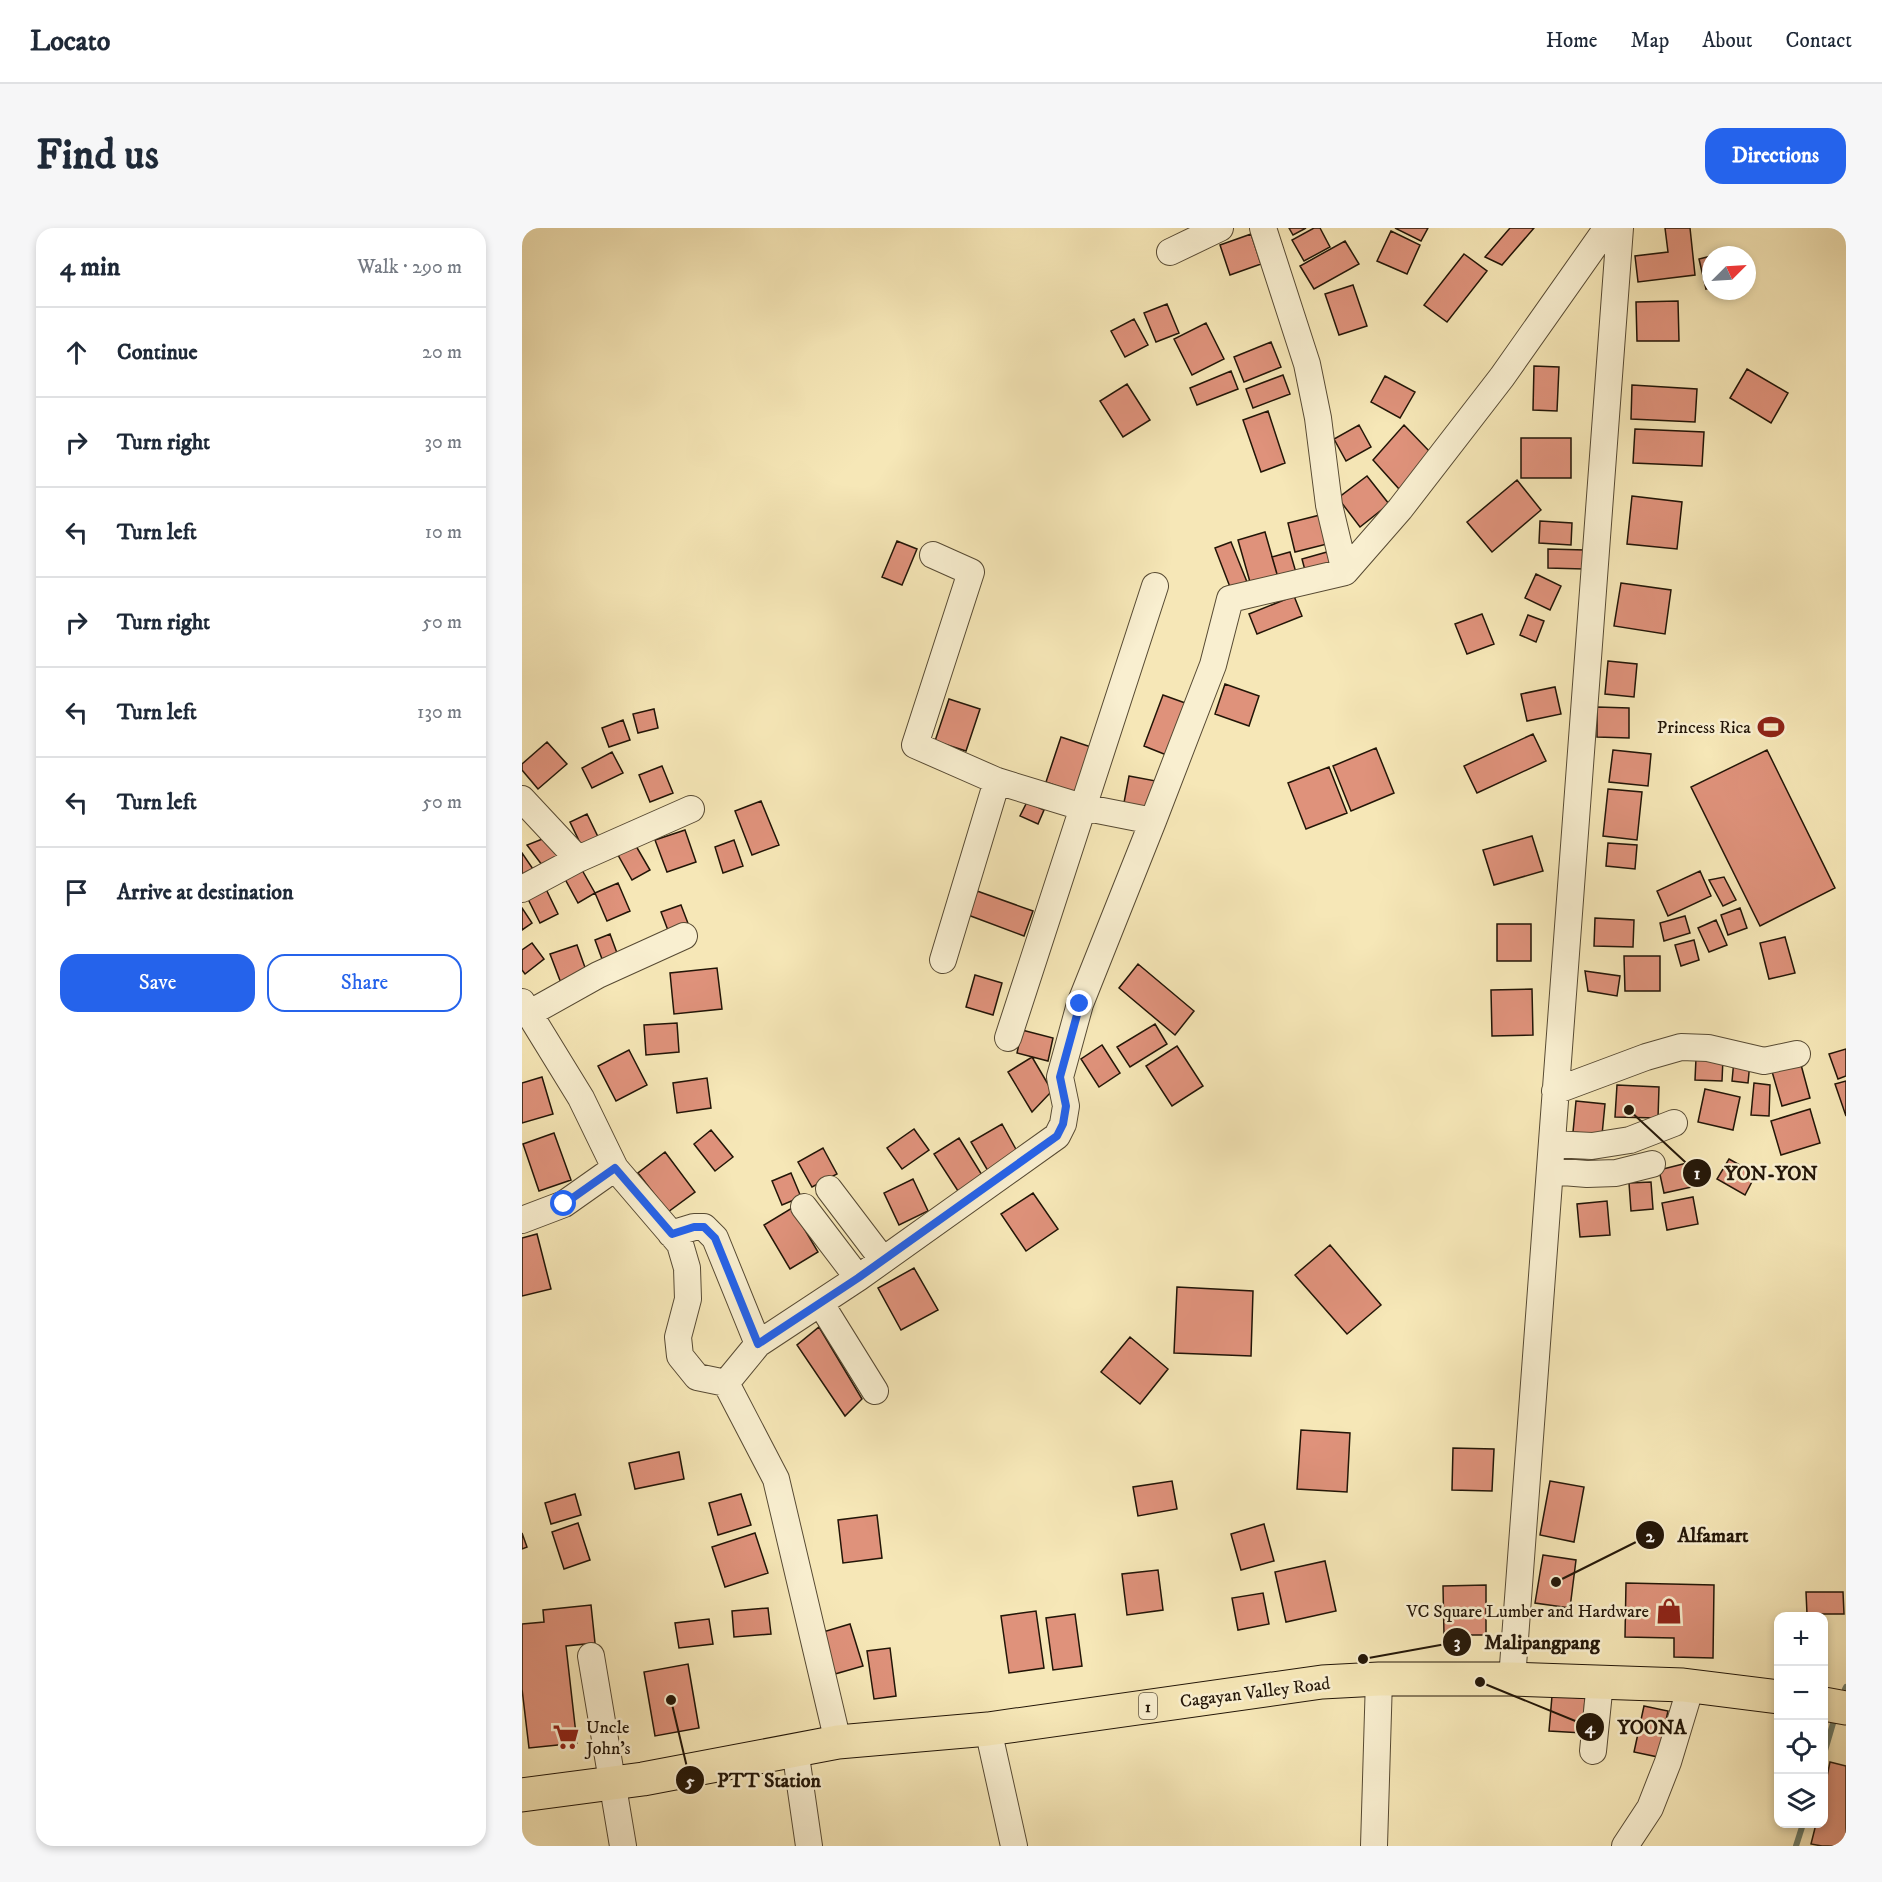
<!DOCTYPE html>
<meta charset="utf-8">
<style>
:root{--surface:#fff;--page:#f6f6f7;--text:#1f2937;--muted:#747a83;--line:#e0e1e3;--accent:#2563eb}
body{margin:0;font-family:"IM FELL DW Pica",serif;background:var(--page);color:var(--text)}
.controls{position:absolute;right:18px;bottom:18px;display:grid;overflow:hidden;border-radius:12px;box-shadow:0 3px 9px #0003}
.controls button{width:54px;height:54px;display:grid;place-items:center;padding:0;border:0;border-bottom:2px solid var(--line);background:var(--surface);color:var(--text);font:30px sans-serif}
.compass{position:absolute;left:1180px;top:18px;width:54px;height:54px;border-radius:50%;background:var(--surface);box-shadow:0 3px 9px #0003;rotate:66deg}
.stop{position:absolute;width:18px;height:18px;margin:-14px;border:4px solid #2563eb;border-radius:50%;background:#fff}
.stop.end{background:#2563eb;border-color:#fff;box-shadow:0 2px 6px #0008}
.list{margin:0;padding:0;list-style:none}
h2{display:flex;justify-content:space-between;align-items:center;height:78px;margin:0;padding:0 24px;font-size:26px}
h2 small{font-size:20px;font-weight:400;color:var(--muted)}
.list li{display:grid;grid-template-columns:39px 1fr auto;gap:18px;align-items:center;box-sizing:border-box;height:90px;padding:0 24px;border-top:2px solid var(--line)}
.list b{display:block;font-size:22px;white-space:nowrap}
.list em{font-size:20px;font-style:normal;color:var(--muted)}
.actions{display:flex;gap:12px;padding:18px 24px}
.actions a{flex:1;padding:14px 0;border:2px solid var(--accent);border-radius:18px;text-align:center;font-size:21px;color:var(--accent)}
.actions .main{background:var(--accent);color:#fff}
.icon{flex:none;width:33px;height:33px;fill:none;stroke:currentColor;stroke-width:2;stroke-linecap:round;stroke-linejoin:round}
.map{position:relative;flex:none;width:1324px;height:1618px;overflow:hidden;border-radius:18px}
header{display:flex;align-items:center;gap:36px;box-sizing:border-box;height:84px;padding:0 30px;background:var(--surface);border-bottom:2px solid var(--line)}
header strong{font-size:28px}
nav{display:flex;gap:33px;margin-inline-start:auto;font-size:21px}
.intro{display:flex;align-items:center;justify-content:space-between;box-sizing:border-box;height:144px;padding:0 36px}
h1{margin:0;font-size:42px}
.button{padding:15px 27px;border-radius:18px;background:var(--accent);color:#fff;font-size:21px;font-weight:700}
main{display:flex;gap:36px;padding:0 36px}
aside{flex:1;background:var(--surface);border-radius:18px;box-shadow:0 3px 9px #0003}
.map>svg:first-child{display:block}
</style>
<header>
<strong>Locato</strong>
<nav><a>Home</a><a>Map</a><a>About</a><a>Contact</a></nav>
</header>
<div class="intro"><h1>Find us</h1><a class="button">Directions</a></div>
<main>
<aside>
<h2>4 min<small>Walk · 290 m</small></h2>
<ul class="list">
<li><svg class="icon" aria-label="ahead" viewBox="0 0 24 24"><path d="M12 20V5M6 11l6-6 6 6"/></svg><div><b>Continue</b></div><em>20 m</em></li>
<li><svg class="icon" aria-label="right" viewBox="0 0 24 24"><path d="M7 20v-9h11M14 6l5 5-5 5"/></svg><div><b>Turn right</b></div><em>30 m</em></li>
<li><svg class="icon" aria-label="left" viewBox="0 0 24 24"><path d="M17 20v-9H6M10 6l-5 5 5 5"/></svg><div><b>Turn left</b></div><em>10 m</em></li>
<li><svg class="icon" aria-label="right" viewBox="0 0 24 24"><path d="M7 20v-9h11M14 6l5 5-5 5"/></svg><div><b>Turn right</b></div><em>50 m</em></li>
<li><svg class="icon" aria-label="left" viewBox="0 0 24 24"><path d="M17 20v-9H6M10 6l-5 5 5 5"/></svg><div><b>Turn left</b></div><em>130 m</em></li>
<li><svg class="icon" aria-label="left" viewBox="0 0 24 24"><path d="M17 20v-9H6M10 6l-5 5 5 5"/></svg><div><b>Turn left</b></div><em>50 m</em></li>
<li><svg class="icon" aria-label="arrive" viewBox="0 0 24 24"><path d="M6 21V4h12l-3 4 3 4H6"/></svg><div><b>Arrive at destination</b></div></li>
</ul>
<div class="actions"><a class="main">Save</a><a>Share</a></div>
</aside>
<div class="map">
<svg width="1324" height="1618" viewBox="0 0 1324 1618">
<rect width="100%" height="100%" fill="#f6e7b7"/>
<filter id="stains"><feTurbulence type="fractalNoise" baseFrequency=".00333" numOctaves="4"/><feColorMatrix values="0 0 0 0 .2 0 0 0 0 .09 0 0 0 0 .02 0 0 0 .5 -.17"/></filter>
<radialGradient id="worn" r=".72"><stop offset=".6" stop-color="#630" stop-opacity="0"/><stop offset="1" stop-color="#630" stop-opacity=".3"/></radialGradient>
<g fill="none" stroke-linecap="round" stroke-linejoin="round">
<path stroke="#6c7c68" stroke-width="6" d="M 1323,1461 L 1324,1459
M 1302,1526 L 1312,1492
M 1274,1618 L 1281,1596"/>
</g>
<path fill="#df927b" stroke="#221507" stroke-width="1.5" d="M 767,0 L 784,0 L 771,7 Z
M 792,0 L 798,0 L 808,19 L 782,33 L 770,12 Z
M 873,0 L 906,0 L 899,13 Z
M 988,0 L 1012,0 L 980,37 L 963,29 Z
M 1143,0 L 1168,0 L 1173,47 L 1116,54 L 1113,28 L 1146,24 Z
M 869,3 L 898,17 L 885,46 L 855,33 Z
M 729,6 L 739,36 L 708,47 L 698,17 Z
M 823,13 L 837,36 L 792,61 L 778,38 Z
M 942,26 L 965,43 L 925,94 L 902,77 Z
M 1189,28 L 1189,60 L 1184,61 L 1177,31 Z
M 831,57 L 845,98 L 817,107 L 803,66 Z
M 1156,73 L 1157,113 L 1115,113 L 1114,74 Z
M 645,76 L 657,105 L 634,114 L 622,85 Z
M 612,91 L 626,117 L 603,129 L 589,103 Z
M 684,95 L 702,131 L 670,147 L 652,111 Z
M 749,114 L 759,139 L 722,154 L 712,129 Z
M 1012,138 L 1037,139 L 1035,183 L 1011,182 Z
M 1225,141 L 1266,165 L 1249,195 L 1208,170 Z
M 709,143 L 716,161 L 675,177 L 668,160 Z
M 761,147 L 768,166 L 731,180 L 724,161 Z
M 863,148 L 893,164 L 878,190 L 849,174 Z
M 605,156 L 628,192 L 601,209 L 578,173 Z
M 1110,157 L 1175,161 L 1173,194 L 1109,191 Z
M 746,183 L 763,235 L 739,244 L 721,192 Z
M 837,197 L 849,219 L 824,233 L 812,211 Z
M 882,197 L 909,225 L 878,262 L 851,232 Z
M 1113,201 L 1182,204 L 1180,238 L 1111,235 Z
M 999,210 L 1049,210 L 1049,250 L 999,250 Z
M 845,248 L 867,276 L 838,299 L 816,270 Z
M 995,252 L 1019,282 L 970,324 L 945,294 Z
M 1110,268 L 1160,274 L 1155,321 L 1105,316 Z
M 798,287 L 805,316 L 773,324 L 766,295 Z
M 1018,293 L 1050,295 L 1049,317 L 1017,315 Z
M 743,304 L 757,353 L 728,354 L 716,312 Z
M 375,313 L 395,321 L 380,357 L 360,349 Z
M 709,314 L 727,359 L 708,359 L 693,320 Z
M 1026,321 L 1063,322 L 1062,341 L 1026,340 Z
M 768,324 L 775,348 L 757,353 L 750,329 Z
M 805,324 L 809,339 L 784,346 L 780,331 Z
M 1014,346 L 1039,358 L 1028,382 L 1003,370 Z
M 1099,355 L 1149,362 L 1143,406 L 1092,398 Z
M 772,368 L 780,388 L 735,406 L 727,386 Z
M 960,386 L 972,416 L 945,426 L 933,396 Z
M 1006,387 L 1022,393 L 1014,414 L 998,407 Z
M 1086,433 L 1115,436 L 1112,469 L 1083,466 Z
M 703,456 L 737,468 L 727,498 L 693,486 Z
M 1033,459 L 1039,486 L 1005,493 L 999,466 Z
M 641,467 L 666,476 L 647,528 L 622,518 Z
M 427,471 L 458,481 L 444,523 L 413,513 Z
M 1075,479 L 1107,480 L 1107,510 L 1075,509 Z
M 132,481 L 136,500 L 116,505 L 111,486 Z
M 101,492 L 108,512 L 87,519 L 80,500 Z
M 1011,506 L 1024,533 L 955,565 L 942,538 Z
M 539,509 L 569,519 L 554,565 L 524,554 Z
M 25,514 L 45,536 L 16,561 L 0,542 L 0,536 Z
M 854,520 L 872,565 L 829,583 L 811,538 Z
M 1091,522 L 1129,526 L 1126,558 L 1087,554 Z
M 1245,522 L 1313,660 L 1238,698 L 1169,559 Z
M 90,524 L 101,545 L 70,560 L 60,540 Z
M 140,538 L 151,565 L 128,574 L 117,547 Z
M 807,539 L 825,585 L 784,601 L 766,555 Z
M 607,548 L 634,553 L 629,585 L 601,580 Z
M 1086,561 L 1120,564 L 1115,612 L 1081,608 Z
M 239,573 L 257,617 L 230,627 L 213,583 Z
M 505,574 L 522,582 L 516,596 L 498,588 Z
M 65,586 L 78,613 L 61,621 L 48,594 Z
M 163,602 L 174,634 L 145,644 L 133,612 Z
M 1010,608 L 1021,643 L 972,657 L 961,622 Z
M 23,610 L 38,630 L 23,641 L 5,617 Z
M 212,612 L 221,638 L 201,645 L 193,619 Z
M 1086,615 L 1115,617 L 1113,641 L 1084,638 Z
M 114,618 L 128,642 L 110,652 L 96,627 Z
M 0,625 L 11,641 L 0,648 Z
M 60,642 L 73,665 L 56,675 L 43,651 Z
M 1178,643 L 1189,668 L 1146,688 L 1135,663 Z
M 1202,649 L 1214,672 L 1201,678 L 1187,652 Z
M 96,655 L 108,683 L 85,693 L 73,665 Z
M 23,659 L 36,686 L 18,695 L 5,669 Z
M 455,663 L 511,683 L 502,708 L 446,687 Z
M 159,677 L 167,698 L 147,705 L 139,684 Z
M 0,680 L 10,695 L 0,702 Z
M 1218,680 L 1225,700 L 1206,707 L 1199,687 Z
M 1163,688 L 1168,705 L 1142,713 L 1138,695 Z
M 1073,690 L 1112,692 L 1111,719 L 1072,718 Z
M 1194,692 L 1205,717 L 1187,724 L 1176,700 Z
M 975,696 L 1009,696 L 1009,733 L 975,733 Z
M 88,706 L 95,725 L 80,731 L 73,712 Z
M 1263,709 L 1273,745 L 1247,751 L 1238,715 Z
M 1172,712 L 1177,732 L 1159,738 L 1153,717 Z
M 10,715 L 22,731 L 3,746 L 0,742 L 0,722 Z
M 55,717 L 65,745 L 39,755 L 28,726 Z
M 1102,728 L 1138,728 L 1138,763 L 1103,763 Z
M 616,736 L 672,783 L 653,807 L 597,760 Z
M 195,740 L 200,781 L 152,786 L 148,745 Z
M 1063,743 L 1098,748 L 1095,768 L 1066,763 Z
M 453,747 L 480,755 L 471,787 L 444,779 Z
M 1010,761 L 1011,807 L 970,808 L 969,762 Z
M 155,795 L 157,824 L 124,827 L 122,797 Z
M 633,796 L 645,816 L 608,839 L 595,819 Z
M 500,802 L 531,810 L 526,833 L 495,825 Z
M 580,817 L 598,845 L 577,859 L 559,831 Z
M 655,818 L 681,858 L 650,878 L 624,838 Z
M 1324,821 L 1324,848 L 1316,851 L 1307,826 Z
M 107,822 L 125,857 L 94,873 L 76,838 Z
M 510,829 L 530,863 L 510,884 L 486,844 Z
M 1174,830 L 1201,830 L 1200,853 L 1173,852 Z
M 1212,832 L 1228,834 L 1226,855 L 1210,853 Z
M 1278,833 L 1288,870 L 1260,878 L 1249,840 Z
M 20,849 L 31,886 L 0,895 L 0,855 Z
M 185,850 L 189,880 L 155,885 L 151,855 Z
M 1324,853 L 1324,888 L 1313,856 Z
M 1232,855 L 1248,857 L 1247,888 L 1229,887 Z
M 1095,857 L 1137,859 L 1136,890 L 1093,889 Z
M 1183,861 L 1218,869 L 1211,902 L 1176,894 Z
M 1054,873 L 1083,876 L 1080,907 L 1051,904 Z
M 1288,881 L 1298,915 L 1259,927 L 1249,893 Z
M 480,896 L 496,925 L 466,943 L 449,914 Z
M 392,901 L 407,922 L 380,941 L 365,920 Z
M 189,902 L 211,929 L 193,943 L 172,916 Z
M 32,905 L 49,952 L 17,963 L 1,916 Z
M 437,910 L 460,947 L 436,963 L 412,926 Z
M 301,920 L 315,946 L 290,959 L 276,934 Z
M 143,924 L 173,964 L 146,984 L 116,945 Z
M 1207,931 L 1234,946 L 1223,967 L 1195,951 Z
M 1173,933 L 1179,957 L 1142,965 L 1137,942 Z
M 269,945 L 279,969 L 260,977 L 250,953 Z
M 391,951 L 406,983 L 377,997 L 362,965 Z
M 1129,954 L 1131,981 L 1109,983 L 1107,955 Z
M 511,965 L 536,1001 L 504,1023 L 479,986 Z
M 1171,969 L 1176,996 L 1145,1002 L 1140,975 Z
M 1085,973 L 1088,1007 L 1058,1009 L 1055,976 Z
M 270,980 L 296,1024 L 268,1041 L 242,997 Z
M 15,1006 L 29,1061 L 0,1068 L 0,1010 Z
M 808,1017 L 859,1077 L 825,1106 L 773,1047 Z
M 392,1040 L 416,1082 L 379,1102 L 356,1060 Z
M 655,1059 L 731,1063 L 729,1128 L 652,1125 Z
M 297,1099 L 340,1171 L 323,1188 L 275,1117 Z
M 608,1109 L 646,1141 L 618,1176 L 579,1144 Z
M 779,1202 L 828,1205 L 825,1264 L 775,1261 Z
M 931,1220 L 972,1221 L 970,1263 L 930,1262 Z
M 157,1224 L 162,1251 L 113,1261 L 107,1235 Z
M 650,1253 L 655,1281 L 616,1288 L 611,1259 Z
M 1028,1253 L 1062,1259 L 1052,1314 L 1018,1307 Z
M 53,1266 L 59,1287 L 29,1296 L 23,1275 Z
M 219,1266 L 229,1297 L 196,1307 L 187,1275 Z
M 355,1287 L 360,1330 L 321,1335 L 316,1292 Z
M 56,1295 L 68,1332 L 42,1341 L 30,1304 Z
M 742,1296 L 752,1333 L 719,1342 L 709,1306 Z
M 0,1305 L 5,1319 L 0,1321 Z
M 233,1305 L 246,1345 L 203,1359 L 190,1319 Z
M 1021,1327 L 1054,1332 L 1048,1380 L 1013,1375 Z
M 803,1333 L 814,1383 L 764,1394 L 753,1344 Z
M 636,1342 L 641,1382 L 605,1387 L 600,1346 Z
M 1104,1355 L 1192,1357 L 1191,1430 L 1152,1429 L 1152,1410 L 1103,1409 Z
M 964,1357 L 964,1407 L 922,1407 L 921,1358 Z
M 1284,1364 L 1321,1364 L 1322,1386 L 1285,1386 Z
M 741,1365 L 747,1396 L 716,1402 L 710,1370 Z
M 69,1377 L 73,1415 L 44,1418 L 55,1515 L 7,1520 L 0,1461 L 0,1396 L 22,1394 L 21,1382 Z
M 246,1380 L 249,1406 L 212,1409 L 210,1383 Z
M 514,1383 L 522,1440 L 487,1445 L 479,1388 Z
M 553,1386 L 560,1438 L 531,1442 L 524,1390 Z
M 187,1391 L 191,1416 L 157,1420 L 153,1395 Z
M 328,1396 L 341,1438 L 313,1446 L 301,1404 Z
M 368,1420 L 374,1468 L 352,1471 L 345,1423 Z
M 166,1436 L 177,1500 L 133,1508 L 122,1444 Z
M 1030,1468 L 1063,1470 L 1061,1505 L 1027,1503 Z
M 1122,1478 L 1146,1483 L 1136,1529 L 1112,1524 Z
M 1308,1534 L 1324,1538 L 1324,1618 L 1300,1618 L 1289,1616 L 1294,1596 L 1302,1596 L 1302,1563 Z"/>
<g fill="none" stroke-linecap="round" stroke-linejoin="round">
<g stroke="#574a33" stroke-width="28">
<path id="minor" d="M 741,0 L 785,136 L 796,190 L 807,277 L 823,344
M 648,24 L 698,0
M 411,327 L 449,344 L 393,517 L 475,553 L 560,579 L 631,593
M 0,571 L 56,631
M 0,661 L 56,631 L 169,581
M 421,732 L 475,553
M 0,774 L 59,870 L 93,940 L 158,1016 L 165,1040 L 166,1071 L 156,1109 L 158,1128 L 175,1149 L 204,1155
M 8,785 L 76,747 L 162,708
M 486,810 L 633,358
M 1033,863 L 1124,829 L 1159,819 L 1186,820 L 1242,833 L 1275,826
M 1030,916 L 1070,918 L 1108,912 L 1152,895
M 1028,943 L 1065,946 L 1094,945 L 1130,936
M 307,961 L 361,1032
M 282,979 L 336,1050
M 0,992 L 42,976 L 93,940
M 149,1006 L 172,999 L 182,999 L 193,1010 L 236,1116
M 299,1076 L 353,1163
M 69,1428 L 101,1618
M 990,1451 L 1098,0
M 466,1501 L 492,1618
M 316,1514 L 254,1251 L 204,1155 L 236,1116 L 336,1050 L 535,908 L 541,896 L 544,878 L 538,849 L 558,776 L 631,593 L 691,437 L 708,371 L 823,344 L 878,281 L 980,149 L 1085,0
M 273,1521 L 287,1618
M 1071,1523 L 1078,1454
M 852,1618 L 857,1451
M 1103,1618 L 1128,1580 L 1146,1534 L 1169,1458"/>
</g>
<g stroke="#221507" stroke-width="35">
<path id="highway" d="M 1302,1476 L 1324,1480
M 0,1567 L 121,1551 L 316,1514 L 466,1501 L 800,1454 L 857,1451 L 990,1451 L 1161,1457 L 1256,1469"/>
</g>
<use href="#minor" stroke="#f9efd0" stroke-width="26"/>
<use href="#highway" stroke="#f6e7b7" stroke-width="33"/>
</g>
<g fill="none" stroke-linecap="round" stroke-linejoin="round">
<path stroke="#2563eb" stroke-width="8" d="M 42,976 L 93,940 L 150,1006 L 172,999 L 182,999 L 193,1010 L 236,1116 L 336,1050 L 535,908 L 541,896 L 544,878 L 538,849 L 558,776"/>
</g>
<defs>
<g id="stadium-bare" transform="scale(2.07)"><path d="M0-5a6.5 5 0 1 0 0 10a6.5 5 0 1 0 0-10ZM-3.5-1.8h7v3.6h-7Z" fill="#8f2418" stroke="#f9efd0" stroke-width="2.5" paint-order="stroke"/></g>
<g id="shop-bare" transform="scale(2.07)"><path d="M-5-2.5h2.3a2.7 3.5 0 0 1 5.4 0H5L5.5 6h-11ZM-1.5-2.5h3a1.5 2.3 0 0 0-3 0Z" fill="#8f2418" stroke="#f9efd0" stroke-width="2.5" paint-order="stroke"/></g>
<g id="supermarket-bare" transform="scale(2.07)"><path d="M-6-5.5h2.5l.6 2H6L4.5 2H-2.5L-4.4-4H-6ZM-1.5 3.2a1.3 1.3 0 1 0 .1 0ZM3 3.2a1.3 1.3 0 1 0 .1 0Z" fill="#8f2418" stroke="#f9efd0" stroke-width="2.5" paint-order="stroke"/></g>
</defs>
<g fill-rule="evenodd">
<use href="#stadium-bare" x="1249" y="499"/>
<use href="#shop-bare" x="1147" y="1383"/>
<use href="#supermarket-bare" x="44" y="1509"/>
</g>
<g text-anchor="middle" stroke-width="5" stroke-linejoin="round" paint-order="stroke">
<rect fill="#f9efd0" stroke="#625643" stroke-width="1.5" x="617" y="1465" width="18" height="26" rx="4.5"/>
<g font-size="16" font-weight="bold" fill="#221507">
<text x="626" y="1484">1</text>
</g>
<g font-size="18" fill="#221507" stroke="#f9efd0" text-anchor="end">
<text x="1229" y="505">Princess Rica</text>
<text x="1127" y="1389">VC Square Lumber and Hardware</text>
<text x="64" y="1505" text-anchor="start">Uncle<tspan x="64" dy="21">John's</tspan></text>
</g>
<g font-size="18" fill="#221507" stroke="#f9efd0">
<text transform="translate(733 1464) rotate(-7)" y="6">Cagayan Valley Road</text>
</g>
</g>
<path fill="none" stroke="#221507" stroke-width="2" d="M1107 882L1175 945M1034 1354L1128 1307M841 1431L935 1414M958 1454L1068 1499M149 1472L168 1552"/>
<g fill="#221507" stroke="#f9efd0" stroke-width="2">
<circle cx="1107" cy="882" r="6"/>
<circle cx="1034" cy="1354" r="6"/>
<circle cx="841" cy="1431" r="6"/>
<circle cx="958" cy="1454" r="6"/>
<circle cx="149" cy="1472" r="6"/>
<circle cx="1175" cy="945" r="15"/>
<circle cx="1128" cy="1307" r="15"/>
<circle cx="935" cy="1414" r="15"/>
<circle cx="1068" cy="1499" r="15"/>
<circle cx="168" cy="1552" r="15"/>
</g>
<g font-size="18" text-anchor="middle" font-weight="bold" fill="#fff">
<text x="1175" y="951">1</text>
<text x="1128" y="1314">2</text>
<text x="935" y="1420">3</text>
<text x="1068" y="1505">4</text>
<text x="168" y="1559">5</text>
</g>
<g font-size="20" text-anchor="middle" font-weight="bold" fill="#221507" stroke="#f9efd0" stroke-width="5" stroke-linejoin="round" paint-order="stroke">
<text x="1249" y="952">YON-YON</text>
<text x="1191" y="1314">Alfamart</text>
<text x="1020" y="1421">Malipangpang</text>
<text x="1130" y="1506">YOONA</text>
<text x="247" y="1559">PTT Station</text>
</g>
<rect width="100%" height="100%" filter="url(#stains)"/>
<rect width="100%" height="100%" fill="url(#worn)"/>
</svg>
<div class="controls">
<button>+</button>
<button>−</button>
<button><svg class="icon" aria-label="locate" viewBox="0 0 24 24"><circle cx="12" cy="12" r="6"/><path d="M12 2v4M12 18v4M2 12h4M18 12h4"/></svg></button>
<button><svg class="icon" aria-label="layers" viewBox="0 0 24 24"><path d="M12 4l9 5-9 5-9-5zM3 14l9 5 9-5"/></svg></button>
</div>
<svg class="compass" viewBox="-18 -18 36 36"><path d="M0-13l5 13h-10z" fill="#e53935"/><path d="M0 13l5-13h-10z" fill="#747a83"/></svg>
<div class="stop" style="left:42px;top:976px"></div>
<div class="stop end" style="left:558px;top:776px"></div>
</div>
</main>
